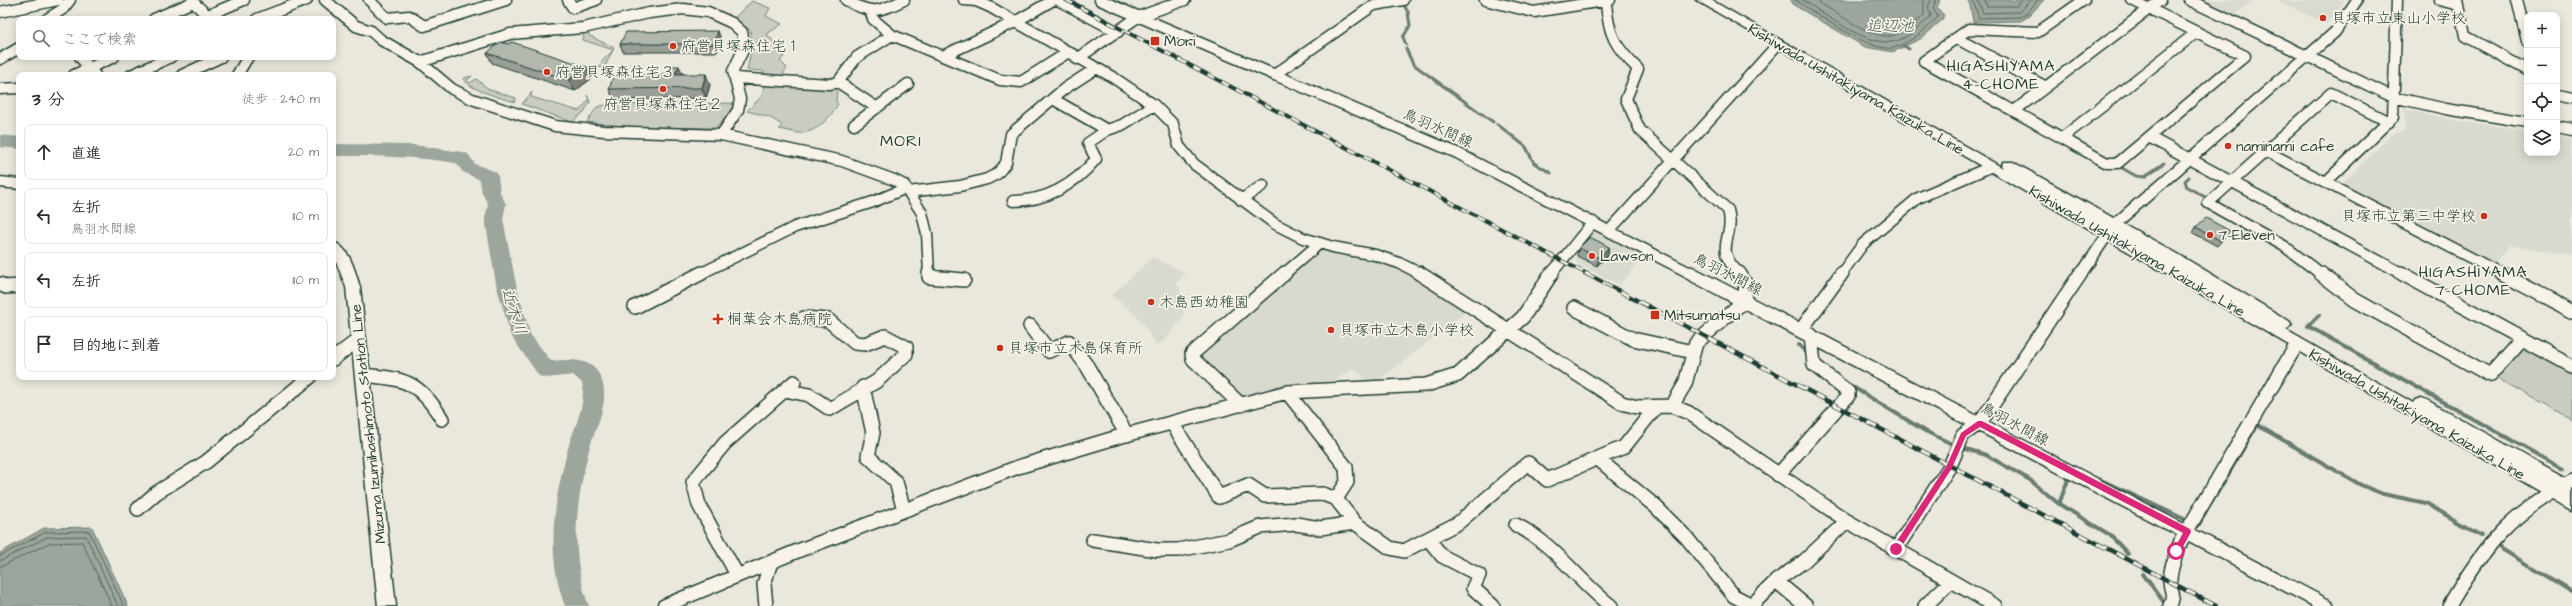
<!DOCTYPE html>
<html lang="ja">
<meta charset="utf-8">
<style>
:root{--surface:#fff;--page:#f2f2f3;--text:#2b2b33;--muted:#7c7c81;--line:#e1e1e2}
body{margin:0;font-family:"Architects Daughter","Klee One",sans-serif;background:var(--page);color:var(--text)}
.controls{position:absolute;right:12px;top:12px;display:grid;overflow:hidden;border-radius:8px;box-shadow:0 2px 10px #0003}
.controls button{width:36px;height:36px;display:grid;place-items:center;padding:0;border:0;border-bottom:1px solid var(--line);background:var(--surface);color:var(--text);font:20px sans-serif}
.stop{position:absolute;width:12px;height:12px;margin:-9px;border:3px solid #db2777;border-radius:50%;background:#fff}
.stop.end{background:#db2777;border-color:#fff;box-shadow:0 1px 4px #0008}
.list{margin:0;padding:0;list-style:none}
h2{display:flex;justify-content:space-between;align-items:center;height:52px;margin:0;padding:0 16px;font-size:17px}
h2 small{font-size:13px;font-weight:400;color:var(--muted)}
.list li{display:grid;grid-template-columns:26px 1fr auto;gap:12px;align-items:center;box-sizing:border-box;height:56px;margin:0 8px 8px;padding:0 8px;border:1px solid var(--line);border-radius:8px}
.list b{display:block;font-size:15px;white-space:nowrap}
.list p{margin:0;font-size:13px;white-space:nowrap;color:var(--muted)}
.list em{font-size:13px;font-style:normal;color:var(--muted)}
.icon{flex:none;width:22px;height:22px;fill:none;stroke:currentColor;stroke-width:2;stroke-linecap:round;stroke-linejoin:round}
.map{position:relative;flex:none;width:2572px;height:606px;overflow:hidden}
.search{position:absolute;background:var(--surface);box-shadow:0 2px 10px #0003;left:16px;top:16px;width:320px;height:44px;display:flex;align-items:center;gap:10px;box-sizing:border-box;padding:0 14px;border-radius:8px;color:var(--muted);font-size:15px}
.panel{position:absolute;background:var(--surface);box-shadow:0 2px 10px #0003;left:16px;top:72px;width:320px;height:308px;border-radius:8px}
.map>svg:first-child{display:block}
</style>
<div class="map">
<svg width="2572" height="606" viewBox="0 0 2572 606">
<rect width="100%" height="100%" fill="#eae8dd"/>
<filter id="ink" filterUnits="userSpaceOnUse"><feTurbulence type="fractalNoise" baseFrequency=".025" numOctaves="2"/><feDisplacementMap in="SourceGraphic" scale="8" xChannelSelector="R" yChannelSelector="G"/><feConvolveMatrix kernelMatrix="1 2 1 2 8 2 1 2 1" color-interpolation-filters="sRGB"/></filter>
<g filter="url(#ink)">
<path fill="#d9dacf" d="M 2198,0 L 2253,0 L 2233,17 Z
M 2277,0 L 2344,0 L 2337,12 L 2326,24 Z
M 2404,109 L 2453,120 L 2527,131 L 2527,153 L 2557,153 L 2557,136 L 2572,138 L 2572,256 L 2510,245 L 2493,266 L 2340,186 L 2392,134 L 2405,130 Z
M 1591,229 L 1597,229 L 1645,254 L 1620,285 L 1576,263 L 1576,247 Z
M 1320,243 L 1399,263 L 1468,310 L 1385,376 L 1371,384 L 1353,368 L 1335,381 L 1319,385 L 1240,399 L 1196,357 Z
M 1153,257 L 1185,273 L 1176,284 L 1180,289 L 1184,316 L 1164,341 L 1156,344 L 1142,323 L 1128,308 L 1111,296 Z"/>
<path fill="#c8ccc1" stroke="#74847a" d="M 752,1 L 770,8 L 766,16 L 782,24 L 767,34 L 785,55 L 780,61 L 787,68 L 783,74 L 783,86 L 832,84 L 837,91 L 836,101 L 838,104 C 830,118 816,134 798,133 C 792,132 786,130 779,129 L 782,125 L 769,117 L 747,111 L 762,96 L 766,75 L 763,71 L 747,70 L 753,42 L 750,30 L 734,18 Z
M 587,31 L 590,36 L 614,48 L 604,68 L 597,67 L 613,50 L 583,40 L 584,32 Z
M 472,76 L 467,80 L 470,83 L 476,79 L 490,90 L 516,98 L 515,102 C 505,99 465,89 464,78 Z
M 532,92 L 531,97 L 579,111 L 589,100 L 587,95 L 590,102 L 584,112 L 572,122 L 522,104 Z
M 734,103 L 728,117 L 716,128 L 627,127 L 587,122 L 597,107 L 605,105 Z
M 2524,347 L 2572,370 L 2572,420 L 2496,378 Z"/>
<path fill="#9ca69c" stroke="#6a7c72" d="M 1791,0 L 1940,0 L 1937,8 L 1944,15 L 1942,20 L 1922,38 L 1893,52 L 1865,47 L 1792,4 Z
M 1969,0 L 2044,0 L 2029,16 L 2021,21 L 1973,22 Z
M 92,527 L 128,606 L 0,606 L 0,553 L 44,528 Z"/>
<g fill="none" stroke-linecap="round" stroke-linejoin="round">
<path stroke="#51675e" stroke-width="1" d="M 1795,0 C 1815,12 1871,53 1893,48 C 1911,43 1925,30 1938,17 L 1933,8 L 1936,0
M 1803,0 C 1824,14 1870,49 1896,41 C 1910,37 1921,25 1931,16 L 1928,7 L 1931,0
M 1815,0 C 1835,11 1867,37 1890,36 C 1898,36 1918,21 1924,15 L 1924,0
M 1973,0 L 1979,18 L 2020,17 L 2026,14 L 2038,0
M 1978,0 L 1983,13 L 2019,12 L 2031,0
M 1985,0 L 1987,6 L 2017,6 L 2022,0
M 0,556 L 46,532 L 89,531 L 124,606
M 0,561 L 47,537 L 86,536 L 118,606
M 0,567 L 49,543 L 82,542 L 112,606"/>
<path stroke="#6a7c72" stroke-width="3" d="M 1402,2 L 1408,12 L 1410,26 L 1403,37 L 1406,45
M 1904,46 L 1909,49
M 1406,49 L 1413,64 L 1493,122
M 1497,124 L 1526,147 L 1534,163 L 1551,173
M 2122,168 L 2136,176 L 2144,177 L 2164,163
M 2189,177 L 2185,181 L 2187,187 L 2205,197"/>
<path stroke="#6a7c72" stroke-width="4" d="M 2319,315 L 2308,326 L 2561,468
M 1799,345 L 1809,355
M 1848,384 L 1925,431 L 1954,445
M 1963,448 L 1986,455 L 2030,480 L 2059,504 L 2110,535 L 2128,554
M 2099,479 L 2184,519
M 2059,504 L 2069,477
M 2198,526 L 2257,425 L 2361,485 L 2383,494 L 2426,503 L 2481,536
M 2500,548 L 2572,592
M 2143,574 L 2166,605"/>
<path fill="#9ca69c" fill-rule="evenodd" d="M 0,135 L 19,137 L 19,149 L 0,147 Z
M 333,144 L 414,145 L 462,152 L 468,154 L 475,164 L 496,172 L 498,176 L 500,193 L 506,204 L 503,219 L 516,284 L 530,334 L 551,361 C 573,359 596,357 603,384 C 608,404 596,427 590,446 C 576,499 569,553 589,606 L 565,606 C 545,553 554,499 569,445 C 575,425 586,405 582,383 L 573,375 L 546,378 L 539,376 L 511,336 L 496,284 L 485,219 L 488,204 L 482,193 L 480,180 L 463,172 L 456,163 C 415,156 374,156 333,156 Z"/>
<g stroke="#1f3d34" stroke-width="13">
<path id="minor-far1" d="M 325,0 L 356,26 L 371,31 L 381,40 L 420,62 L 452,89 L 472,99 L 555,126 L 604,131 L 721,135 L 842,161 L 894,180 L 904,185 L 922,213 L 927,234 L 929,274
M 369,0 L 387,18 L 409,16 L 424,26 L 506,0
M 568,0 L 573,8 L 596,0
M 846,0 C 871,15 879,12 904,0
M 964,0 L 976,1 L 990,7 L 1114,78 L 1154,105 L 1173,124 L 1179,146 L 1194,164 L 1275,224 L 1303,238 L 1333,247 L 1375,255 L 1399,263 L 1421,274
M 1058,0 L 1118,32
M 1100,0 L 1457,153 L 1692,274
M 1485,0 L 1534,12 L 1610,0
M 2084,0 L 2038,32 L 1969,29 L 1924,61 L 2107,163 L 2118,163 L 2245,56 L 2132,0
M 2189,0 L 2393,97 L 2446,109 L 2527,122
M 2440,0 L 2458,5
M 2458,0 L 2465,36 L 2527,70
M 2517,0 L 2527,41
M 1606,2 C 1608,34 1615,47 1638,69 L 1626,99 L 1640,130 L 1728,210 C 1736,239 1711,247 1740,274
M 0,12 L 58,0
M 871,13 L 873,19 L 892,35 L 1000,80 L 1021,82 L 1067,53
M 201,18 L 244,0
M 47,19 L 63,9 L 70,0
M 154,19 L 193,2 L 207,15
M 257,19 L 307,0
M 1956,38 L 2046,87
M 945,55 L 1015,22 L 1053,0
M 80,57 L 95,75
M 0,59 L 19,48
M 1077,59 L 1138,17 L 1185,0
M 420,62 L 510,34 L 583,28 L 649,13 L 683,9 L 708,12 L 732,23 L 742,32 L 745,46 L 733,71 L 740,99 L 738,110 L 721,135
M 74,75 L 114,57
M 131,75 L 171,57
M 182,75 L 221,57
M 237,75 L 248,57
M 1274,75 L 1374,5 L 1403,0
M 735,78 L 830,84 L 838,82
M 0,89 L 19,88
M 2557,96 L 2572,99
M 1053,99 L 1107,130 L 1122,125 L 1154,105
M 877,108 L 838,82 L 857,57 L 892,35
M 2014,111 L 2161,0
M 854,125 L 908,84
M 2557,127 L 2572,130
M 2149,137 L 2403,274
M 2062,138 L 2197,32
M 2266,151 L 2502,274
M 2326,182 L 2393,117 L 2397,0
M 908,192 L 960,186 L 987,179 L 997,174 L 1006,163 L 1011,134 L 1064,89 L 1095,69
M 1241,200 L 1263,185
M 1013,201 C 1047,201 1074,185 1096,159 L 1088,143 L 1107,130
M 1609,231 L 1778,44
M 700,274 L 795,227 L 873,202 L 906,188
M 1284,274 L 1320,243
M 1551,274 L 1593,222
M 1841,274 L 1863,244 L 1918,198 L 1990,167
M 2081,274 L 2114,225 L 2335,32 L 2357,0
M 2321,274 L 2284,246 L 2208,203 L 2331,93 L 2389,122"/>
</g>
<g stroke="#1f3d34" stroke-width="16">
<path id="minor" d="M 929,273 L 929,277 L 964,280
M 1419,273 L 1622,403 L 1637,407 L 1672,406 L 1689,413 L 1847,521 L 1995,606
M 1690,273 L 2327,606
M 2320,273 L 2355,300 L 2490,375 L 2522,339
M 2401,273 L 2572,366
M 2500,273 L 2572,311
M 0,284 L 6,287 L 19,286
M 635,307 L 702,273
M 1574,308 L 1633,339 L 1693,352
M 1030,326 L 1049,351 L 1069,342 L 1087,366 L 1127,435
M 1801,330 L 1842,273
M 333,359 L 359,339
M 363,375 C 405,379 419,381 442,419
M 863,387 L 873,433 L 868,456 L 896,482 L 904,510
M 785,390 L 809,395 L 830,409 L 877,381 L 906,354 L 906,347 L 885,336 L 865,344 L 855,343 L 828,320 L 804,318
M 1287,392 L 1346,467 L 1347,482 L 1336,499
M 1241,405 L 1193,359 L 1192,354 L 1285,273
M 1672,406 L 1685,384 L 1696,343 L 1744,301 L 1746,284 L 1739,273
M 1172,423 L 1219,497 L 1248,485 L 1265,496 L 1323,494 L 1336,499 L 1355,523 L 1390,548 L 1404,551 L 1458,523 L 1528,463 L 1547,480 L 1624,447 L 1656,407
M 1598,459 L 1655,506 L 1686,537 L 1734,596 L 1752,605
M 1778,475 L 1848,396 L 1848,392 L 1814,365 L 1811,335
M 138,509 L 156,493 L 206,462 L 310,377
M 1516,525 C 1555,544 1577,580 1611,606
M 1093,540 L 1157,550 L 1178,550 L 1229,540 L 1260,527 L 1296,524 L 1320,528 L 1355,523
M 1429,540 L 1442,556 L 1479,575 L 1473,588 L 1493,606
M 1896,549 L 1950,466 L 1963,435 L 1980,423 L 2081,273
M 737,575 L 699,505 L 693,482 L 725,443 L 794,382
M 1776,581 L 1806,606
M 664,606 L 800,550 L 1018,467 L 1118,437 L 1287,392 L 1426,385 L 1458,375 L 1523,317 L 1552,273
M 766,606 L 764,584 L 771,562
M 1751,606 L 1776,581 L 1803,562 L 1847,521
M 1925,606 L 1951,581
M 2170,606 C 2175,591 2171,594 2170,581 C 2170,568 2176,554 2181,541 L 2297,344
M 2449,606 C 2485,544 2509,515 2572,480"/>
</g>
<g stroke="#1f3d34" stroke-width="3">
<path id="major" d="M 1696,0 L 1711,0 L 2003,168 L 2001,165 L 2003,162 L 2013,162 L 2178,254 L 2289,321 L 2292,325 L 2286,330 L 2413,403 L 2415,400 L 2421,398 L 2427,400 L 2572,482 L 2572,510 Z
M 0,177 L 19,179 L 19,189 L 0,187 Z
M 333,242 C 350,247 355,272 360,287 L 396,606 L 378,606 L 346,287 C 340,271 333,258 333,242 Z"/>
</g>
<use href="#minor-far1" stroke="#f7f3e8" stroke-width="10"/>
<use href="#minor" stroke="#f7f3e8" stroke-width="13"/>
<use href="#major" fill="#f7f3e8" fill-rule="evenodd"/>
<g stroke="#1f3d34" stroke-width="4">
<path id="rail-far1" d="M 1066,0 L 1587,274"/>
</g>
<g stroke="#1f3d34" stroke-width="4.5">
<path id="rail" d="M 1585,273 L 2216,606"/>
</g>
<use href="#rail-far1" stroke="#f7f3e8" stroke-width="2.5" stroke-dasharray="8" stroke-linecap="butt"/>
<use href="#rail" stroke="#f7f3e8" stroke-width="3" stroke-dasharray="10" stroke-linecap="butt"/>
</g>
<path fill="#999e96" stroke="#1f3d34" d="M 721,39 L 717,52 L 623,52 L 620,44 Z
M 487,53 L 592,78 L 575,91 L 492,63 Z
M 683,74 L 710,85 L 706,98 L 614,100 L 609,89 Z
M 2196,227 L 2226,236 L 2217,246 L 2193,233 Z
M 1579,248 L 1608,255 L 1597,266 L 1577,256 Z"/>
<path fill="#7d817a" stroke="#1f3d34" d="M 718,31 L 721,39 L 717,52 L 714,44 Z
M 679,66 L 684,76 L 675,74 Z
M 587,67 L 592,78 L 575,91 L 569,80 Z
M 706,74 L 710,85 L 706,98 L 702,88 Z
M 1609,247 L 1608,255 L 1597,266 L 1599,258 Z"/>
<path fill="#b2b8ae" stroke="#1f3d34" d="M 718,31 L 714,44 L 620,44 L 626,32 Z
M 500,42 L 508,44 L 512,42 L 587,67 L 569,80 L 487,53 Z
M 669,66 L 679,66 L 675,74 L 706,74 L 702,88 L 609,89 L 614,75 L 665,74 Z
M 2206,218 L 2230,231 L 2221,241 L 2196,227 Z
M 1590,237 L 1609,247 L 1599,258 L 1579,248 Z"/>
</g>
<path fill="#db2777" d="M 1978,421 L 1982,421 L 2190,529 L 2191,532 L 2179,554 L 2173,551 L 2183,533 L 1980,427 L 1966,436 L 1952,468 L 1898,552 L 1893,552 L 1893,547 L 1947,465 L 1961,433 Z"/>
<g fill="#c8321e" stroke="#f7f3e8" stroke-width="1.5">
<circle cx="2323" cy="18" r="4"/>
<rect x="1150" y="36" width="10" height="10" rx="2"/>
<circle cx="673" cy="46" r="4"/>
<circle cx="547" cy="72" r="4"/>
<circle cx="663" cy="89" r="4"/>
<circle cx="2228" cy="146" r="4"/>
<circle cx="2484" cy="216" r="4"/>
<circle cx="2210" cy="235" r="4"/>
<circle cx="1592" cy="256" r="4"/>
<circle cx="1151" cy="302" r="4"/>
<rect x="1650" y="310" width="10" height="10" rx="2"/>
<path d="M716 313h4v4h4v4h-4v4h-4v-4h-4v-4h4z"/>
<circle cx="1331" cy="330" r="4"/>
<circle cx="1000" cy="348" r="4"/>
</g>
<g text-anchor="middle" stroke-width="3.5" stroke-linejoin="round" paint-order="stroke">
<g font-size="15" fill="#1f3d34" stroke="#f7f3e8" text-anchor="start">
<text x="2331" y="23">貝塚市立東山小学校</text>
<text x="1164" y="46">Mori</text>
<text x="681" y="51">府営貝塚森住宅１</text>
<text x="555" y="77">府営貝塚森住宅３</text>
<text x="663" y="109" text-anchor="middle">府営貝塚森住宅２</text>
<text x="2236" y="151">naminami cafe</text>
<text x="2476" y="221" text-anchor="end">貝塚市立第三中学校</text>
<text x="2218" y="240">7-Eleven</text>
<text x="1600" y="261">Lawson</text>
<text x="1159" y="307">木島西幼稚園</text>
<text x="1664" y="320">Mitsumatsu</text>
<text x="727" y="324">桐葉会木島病院</text>
<text x="1339" y="335">貝塚市立木島小学校</text>
<text x="1008" y="353">貝塚市立木島保育所</text>
</g>
<g font-size="15" fill="#1f3d34" stroke="#f7f3e8">
<text transform="translate(1856 89) rotate(30)" y="5">Kishiwada Ushitakiyama Kaizuka Line</text>
<text transform="translate(1438 128) rotate(24)" y="5">鳥羽水間線</text>
<text transform="translate(2137 251) rotate(30)" y="5">Kishiwada Ushitakiyama Kaizuka Line</text>
<text transform="translate(1728 274) rotate(27)" y="5">鳥羽水間線</text>
<text transform="translate(2417 414) rotate(30)" y="5">Kishiwada Ushitakiyama Kaizuka Line</text>
<text transform="translate(368 424) rotate(-96)" y="5">Mizuma Izumihashimoto Station Line</text>
<text transform="translate(2015 424) rotate(28)" y="5">鳥羽水間線</text>
</g>
<g font-size="16" font-style="italic" fill="#445c53" stroke="#f7f3e8">
<text x="1890" y="31">追辺池</text>
<text transform="translate(515 311) rotate(72)" y="6">近木川</text>
</g>
<g font-size="16" letter-spacing="1" fill="#1f3d34" stroke="#f7f3e8">
<text x="2001" y="71">HIGASHIYAMA<tspan x="2001" dy="18">4-CHOME</tspan></text>
<text x="901" y="146">MORI</text>
<text x="2473" y="277">HIGASHIYAMA<tspan x="2473" dy="18">7-CHOME</tspan></text>
</g>
</g>
</svg>
<div class="controls">
<button>+</button>
<button>−</button>
<button><svg class="icon" aria-label="locate" viewBox="0 0 24 24"><circle cx="12" cy="12" r="6"/><path d="M12 2v4M12 18v4M2 12h4M18 12h4"/></svg></button>
<button><svg class="icon" aria-label="layers" viewBox="0 0 24 24"><path d="M12 4l9 5-9 5-9-5zM3 14l9 5 9-5"/></svg></button>
</div>
<div class="stop" style="left:2176px;top:551px"></div>
<div class="stop end" style="left:1896px;top:549px"></div>
<div class="search"><svg class="icon" aria-label="search" viewBox="0 0 24 24"><circle cx="10" cy="10" r="6"/><path d="M15 15l6 6"/></svg>ここで検索</div>
<section class="panel">
<h2>3 分<small>徒歩 · 240 m</small></h2>
<ul class="list">
<li><svg class="icon" aria-label="ahead" viewBox="0 0 24 24"><path d="M12 20V5M6 11l6-6 6 6"/></svg><div><b>直進</b></div><em>20 m</em></li>
<li><svg class="icon" aria-label="left" viewBox="0 0 24 24"><path d="M17 20v-9H6M10 6l-5 5 5 5"/></svg><div><b>左折</b><p>鳥羽水間線</p></div><em>110 m</em></li>
<li><svg class="icon" aria-label="left" viewBox="0 0 24 24"><path d="M17 20v-9H6M10 6l-5 5 5 5"/></svg><div><b>左折</b></div><em>110 m</em></li>
<li><svg class="icon" aria-label="arrive" viewBox="0 0 24 24"><path d="M6 21V4h12l-3 4 3 4H6"/></svg><div><b>目的地に到着</b></div></li>
</ul>
</section>
</div>
